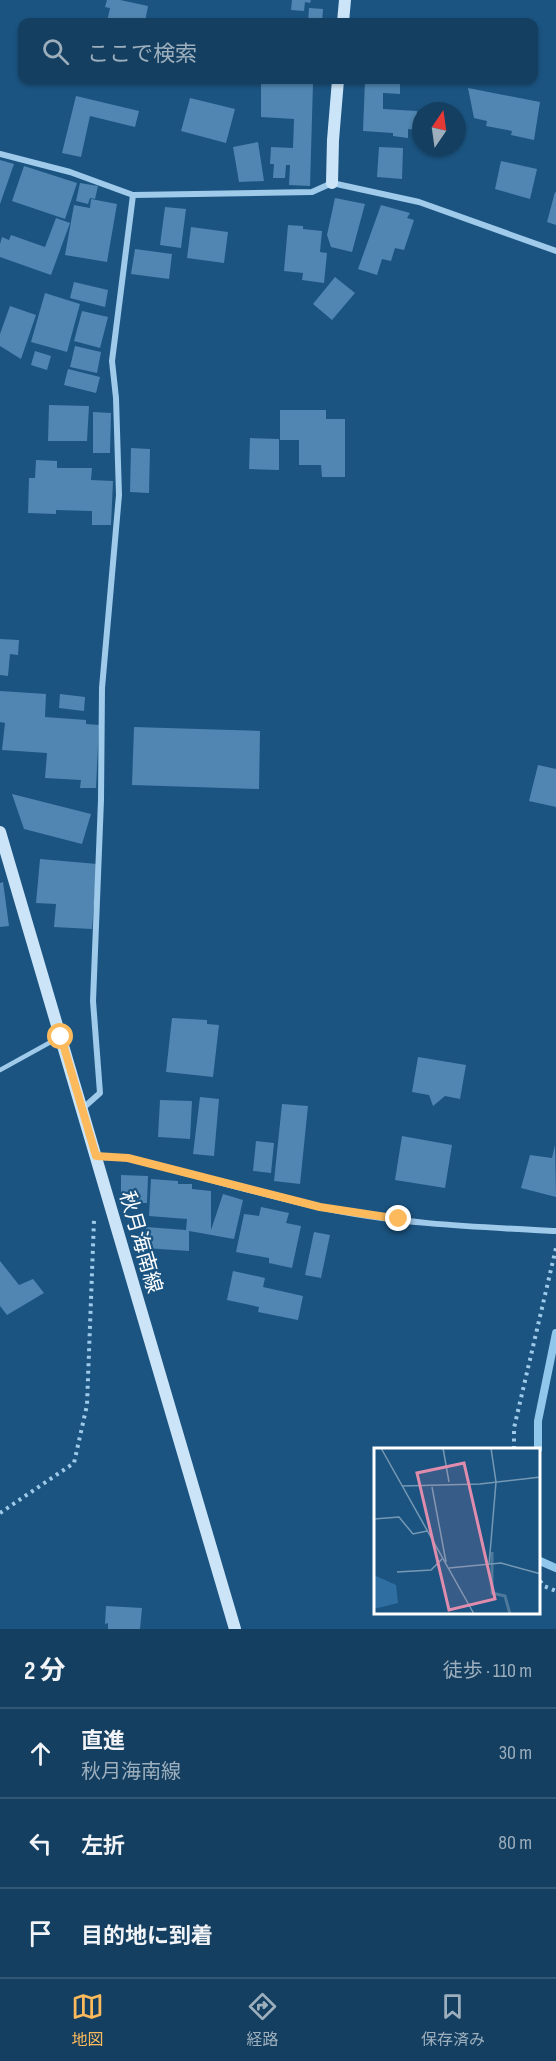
<!DOCTYPE html>
<html lang="ja">
<meta charset="utf-8">
<style>
:root{--surface:#143f61;--page:#1d4667;--text:#f1f3f6;--muted:#9dafbd;--line:#335876;--accent:#fcba5c}
body{margin:0;font-family:"Sofia Sans Condensed","Noto Sans JP",sans-serif;background:var(--page);color:var(--text)}
.compass{position:absolute;left:412px;top:102px;width:54px;height:54px;border-radius:50%;background:var(--surface);box-shadow:0 2px 4px #0004;rotate:13deg}
.stop{position:absolute;width:18px;height:18px;margin:-14px;border:4px solid #fcba5c;border-radius:50%;background:#fff}
.stop.end{background:#fcba5c;border-color:#fff;box-shadow:0 2px 6px #0008}
.list{margin:0;padding:0;list-style:none}
h2{display:flex;justify-content:space-between;align-items:center;height:78px;margin:0;padding:0 24px;font-size:26px}
h2 small{font-size:20px;font-weight:400;color:var(--muted)}
.list li{display:grid;grid-template-columns:39px 1fr auto;gap:18px;align-items:center;box-sizing:border-box;height:90px;padding:0 24px;border-top:2px solid var(--line)}
.list b{display:block;font-size:22px;white-space:nowrap}
.list p{margin:0;font-size:20px;white-space:nowrap;color:var(--muted)}
.list em{font-size:20px;font-style:normal;color:var(--muted)}
.icon{flex:none;width:33px;height:33px;fill:none;stroke:currentColor;stroke-width:2;stroke-linecap:round;stroke-linejoin:round}
.map{position:relative;flex:none;width:556px;height:1629px;overflow:hidden}
.search{position:absolute;background:var(--surface);box-shadow:0 2px 4px #0004;left:18px;right:18px;top:18px;height:66px;display:flex;align-items:center;gap:15px;box-sizing:border-box;padding:0 21px;border-radius:12px;color:var(--muted);font-size:22px}
.sheet{height:348px;background:var(--surface)}
nav{display:flex;justify-content:space-around;align-items:center;box-sizing:border-box;height:84px;border-top:2px solid var(--line);background:var(--surface);font-size:16px;color:var(--muted)}
nav a{display:grid;justify-items:center;gap:3px}
nav .on{color:var(--accent)}
.map>svg:first-child{display:block}
</style>
<div class="map">
<svg width="556" height="1629" viewBox="0 0 556 1629">
<rect width="100%" height="100%" fill="#1b5481"/>
<g fill="none" stroke-linecap="round" stroke-linejoin="round">
<path stroke="#92c7ec" stroke-width="8" d="M 538,1449 L 538,1421 L 556,1333
M 540,1561 L 556,1568"/>
</g>
<path fill="#5086b1" d="M 107,0 L 120,0 L 148,6 L 145,22 L 107,22 L 110,8 L 105,7 Z
M 292,0 L 311,0 L 310,3 L 305,2 L 304,11 L 291,10 Z
M 309,8 L 323,9 L 322,22 L 308,22 Z
M 261,80 L 298,80 L 298,82 L 313,83 L 310,186 L 289,185 L 290,165 L 286,165 L 285,178 L 273,178 L 274,164 L 270,164 L 271,147 L 293,148 L 294,119 L 261,117 Z
M 365,80 L 400,80 L 400,94 L 383,93 L 383,109 L 417,111 L 416,130 L 408,129 L 408,138 L 393,136 L 393,133 L 363,131 Z
M 468,88 L 540,102 L 534,140 L 511,135 L 512,131 L 486,126 L 487,121 L 474,118 Z
M 76,96 L 139,111 L 135,127 L 90,116 L 81,157 L 62,153 Z
M 190,98 L 235,109 L 226,143 L 181,131 Z
M 258,142 L 264,181 L 239,182 L 233,147 Z
M 379,147 L 403,148 L 402,179 L 377,177 Z
M 0,160 L 14,164 L 0,204 Z
M 501,161 L 537,169 L 530,199 L 495,189 Z
M 24,166 L 77,183 L 65,219 L 12,201 Z
M 80,183 L 98,186 L 95,199 L 90,198 L 88,204 L 76,201 Z
M 555,192 L 556,193 L 556,225 L 547,222 Z
M 335,198 L 365,204 L 352,252 L 331,247 L 327,235 Z
M 91,199 L 117,204 L 107,262 L 65,255 L 74,205 L 90,208 Z
M 381,205 L 410,213 L 407,218 L 414,220 L 404,250 L 395,248 L 391,261 L 382,259 L 377,275 L 358,269 Z
M 165,207 L 186,209 L 181,248 L 160,245 Z
M 56,218 L 70,223 L 51,275 L 0,257 L 0,244 L 2,237 L 9,240 L 11,235 L 45,247 Z
M 288,225 L 303,226 L 303,229 L 322,231 L 320,252 L 327,253 L 324,283 L 302,280 L 303,273 L 284,271 Z
M 191,227 L 228,232 L 224,263 L 187,258 Z
M 135,249 L 172,254 L 169,279 L 131,274 Z
M 335,277 L 355,293 L 332,320 L 313,304 Z
M 74,282 L 108,290 L 105,307 L 70,298 Z
M 45,293 L 80,304 L 67,352 L 31,342 Z
M 10,306 L 36,315 L 21,359 L 0,346 L 0,334 Z
M 82,311 L 108,317 L 100,348 L 74,341 Z
M 75,346 L 101,352 L 97,373 L 70,367 Z
M 35,351 L 51,356 L 47,370 L 31,365 Z
M 68,369 L 100,377 L 96,393 L 64,385 Z
M 49,405 L 89,406 L 87,441 L 48,441 Z
M 280,410 L 326,410 L 326,419 L 345,419 L 345,477 L 322,477 L 321,465 L 299,465 L 299,440 L 280,440 Z
M 93,412 L 111,413 L 110,453 L 93,453 Z
M 250,438 L 279,439 L 279,470 L 249,469 Z
M 131,448 L 150,449 L 149,493 L 130,492 Z
M 36,460 L 57,461 L 57,468 L 92,468 L 91,480 L 113,481 L 111,525 L 92,525 L 92,511 L 56,510 L 56,514 L 28,513 L 29,478 L 35,478 Z
M 0,639 L 19,640 L 18,655 L 10,654 L 8,676 L 0,675 Z
M 0,691 L 46,694 L 45,717 L 86,720 L 86,724 L 99,725 L 96,788 L 80,788 L 81,780 L 45,778 L 47,753 L 2,750 L 5,723 L 0,722 Z
M 60,694 L 85,697 L 84,711 L 59,708 Z
M 134,727 L 260,731 L 259,789 L 132,785 Z
M 538,765 L 556,769 L 556,807 L 529,801 Z
M 12,794 L 91,814 L 82,844 L 24,829 Z
M 40,859 L 97,864 L 92,929 L 54,927 L 56,904 L 36,903 Z
M 3,882 L 9,926 L 0,927 L 0,883 Z
M 172,1018 L 207,1020 L 207,1024 L 219,1025 L 213,1077 L 166,1072 Z
M 418,1057 L 466,1065 L 460,1099 L 445,1096 L 433,1106 L 429,1095 L 412,1092 Z
M 200,1097 L 219,1099 L 214,1156 L 193,1154 Z
M 160,1100 L 192,1101 L 190,1139 L 158,1137 Z
M 282,1104 L 308,1106 L 300,1184 L 274,1181 Z
M 402,1136 L 452,1145 L 445,1188 L 395,1180 Z
M 256,1141 L 274,1143 L 271,1173 L 253,1171 Z
M 555,1145 L 556,1197 L 521,1188 L 530,1155 L 552,1158 Z
M 121,1175 L 148,1176 L 147,1203 L 125,1203 L 121,1194 Z
M 151,1179 L 178,1181 L 178,1184 L 192,1184 L 192,1189 L 211,1191 L 211,1230 L 223,1194 L 243,1200 L 234,1239 L 189,1231 L 189,1251 L 145,1248 L 146,1227 L 186,1230 L 187,1219 L 149,1216 Z
M 261,1207 L 289,1213 L 286,1223 L 301,1226 L 292,1268 L 269,1263 L 269,1258 L 236,1252 L 244,1214 L 259,1216 Z
M 314,1232 L 330,1235 L 321,1278 L 305,1275 Z
M 0,1261 L 19,1285 L 33,1279 L 44,1293 L 7,1315 L 0,1306 Z
M 233,1271 L 265,1278 L 263,1287 L 303,1296 L 298,1320 L 258,1312 L 259,1307 L 227,1300 Z
M 106,1606 L 142,1608 L 140,1629 L 108,1629 L 108,1623 L 105,1624 Z"/>
<g fill="none" stroke-linecap="round" stroke-linejoin="round">
<path stroke="#9fcaea" stroke-width="4" stroke-dasharray="3 4.5" stroke-linecap="butt" d="M 514,1449 L 514,1428 L 556,1248
M 0,1513 L 74,1463 L 87,1405 L 94,1220
M 540,1581 L 544,1586 L 556,1591"/>
<path stroke="#9fcaea" stroke-width="4.5" d="M 0,1070 L 58,1038"/>
<path stroke="#9fcaea" stroke-width="6" d="M 0,154 L 70,172 L 133,195 L 312,192 L 332,183 L 419,202 L 556,251
M 82,1109 L 100,1093 L 93,1001 L 101,800 L 102,688 L 119,495 L 116,398 L 112,361 L 133,195
M 96,1157 L 128,1158 C 192,1174 255,1193 319,1207 C 396,1224 477,1227 556,1231"/>
<path stroke="#cbe4f8" stroke-width="12" d="M 343,22 L 345,0
M 332,183 L 333,140 L 338,80
M 0,832 L 235,1629"/>
</g>
<g fill="none" stroke-linecap="round" stroke-linejoin="round">
<path stroke="#fcba5c" stroke-width="8" d="M 61,1037 L 96,1156 L 128,1158 L 320,1207 L 399,1219"/>
</g>
<g text-anchor="middle" stroke-width="4.5" stroke-linejoin="round" paint-order="stroke">
<g font-size="21" fill="#fff" stroke="#1b5481">
<text transform="translate(141 1242) rotate(74)" y="7">秋月海南線</text>
</g>
</g>
<g transform="translate(374 1448)">
<rect width="166" height="166" fill="#1b5481"/>
<path d="M 0,127 L 22,137 L 24,155 L 0,161 Z" fill="#2e6ea0"/>
<path fill="none" stroke="#4f799b" stroke-width="3" d="M 118,104 L 118,145 L 131,148 L 136,166"/>
<path fill="none" stroke="#7698b3" stroke-width="1.5" d="M 7,0 L 100,166M 69,0 L 75,34M 28,38 L 106,36 L 167,29M 58,39 L 72,114M 0,71 L 25,69 L 39,86 L 53,83M 115,117 L 122,34 L 117,0M 75,120 L 127,115 L 167,126M 23,124 L 57,122 L 68,111"/>
<path fill="#e08cad" fill-opacity="0.15" stroke="#e08cad" stroke-width="3" d="M 90,15 L 121,151 L 75,162 L 43,25 Z"/>
<rect width="166" height="166" fill="none" stroke="#fff" stroke-width="3"/>
</g>
</svg>
<svg class="compass" viewBox="-18 -18 36 36"><path d="M0-13l5 13h-10z" fill="#e53935"/><path d="M0 13l5-13h-10z" fill="#9dafbd"/></svg>
<div class="stop" style="left:61px;top:1037px"></div>
<div class="stop end" style="left:399px;top:1219px"></div>
<div class="search"><svg class="icon" aria-label="search" viewBox="0 0 24 24"><circle cx="10" cy="10" r="6"/><path d="M15 15l6 6"/></svg>ここで検索</div>
</div>
<section class="sheet">
<h2>2 分<small>徒歩 · 110 m</small></h2>
<ul class="list">
<li><svg class="icon" aria-label="ahead" viewBox="0 0 24 24"><path d="M12 20V5M6 11l6-6 6 6"/></svg><div><b>直進</b><p>秋月海南線</p></div><em>30 m</em></li>
<li><svg class="icon" aria-label="left" viewBox="0 0 24 24"><path d="M17 20v-9H6M10 6l-5 5 5 5"/></svg><div><b>左折</b></div><em>80 m</em></li>
<li><svg class="icon" aria-label="arrive" viewBox="0 0 24 24"><path d="M6 21V4h12l-3 4 3 4H6"/></svg><div><b>目的地に到着</b></div></li>
</ul>
</section>
<nav>
<a class="on"><svg class="icon" aria-label="map" viewBox="0 0 24 24"><path d="M3 6l6-2 6 2 6-2v14l-6 2-6-2-6 2zM9 4v14M15 6v14"/></svg>地図</a>
<a><svg class="icon" aria-label="directions" viewBox="0 0 24 24"><path d="M12 3l9 9-9 9-9-9zM9 14v-3h6M13 9l2 2-2 2"/></svg>経路</a>
<a><svg class="icon" aria-label="saved" viewBox="0 0 24 24"><path d="M7 4h10v16l-5-4-5 4z"/></svg>保存済み</a>
</nav>
